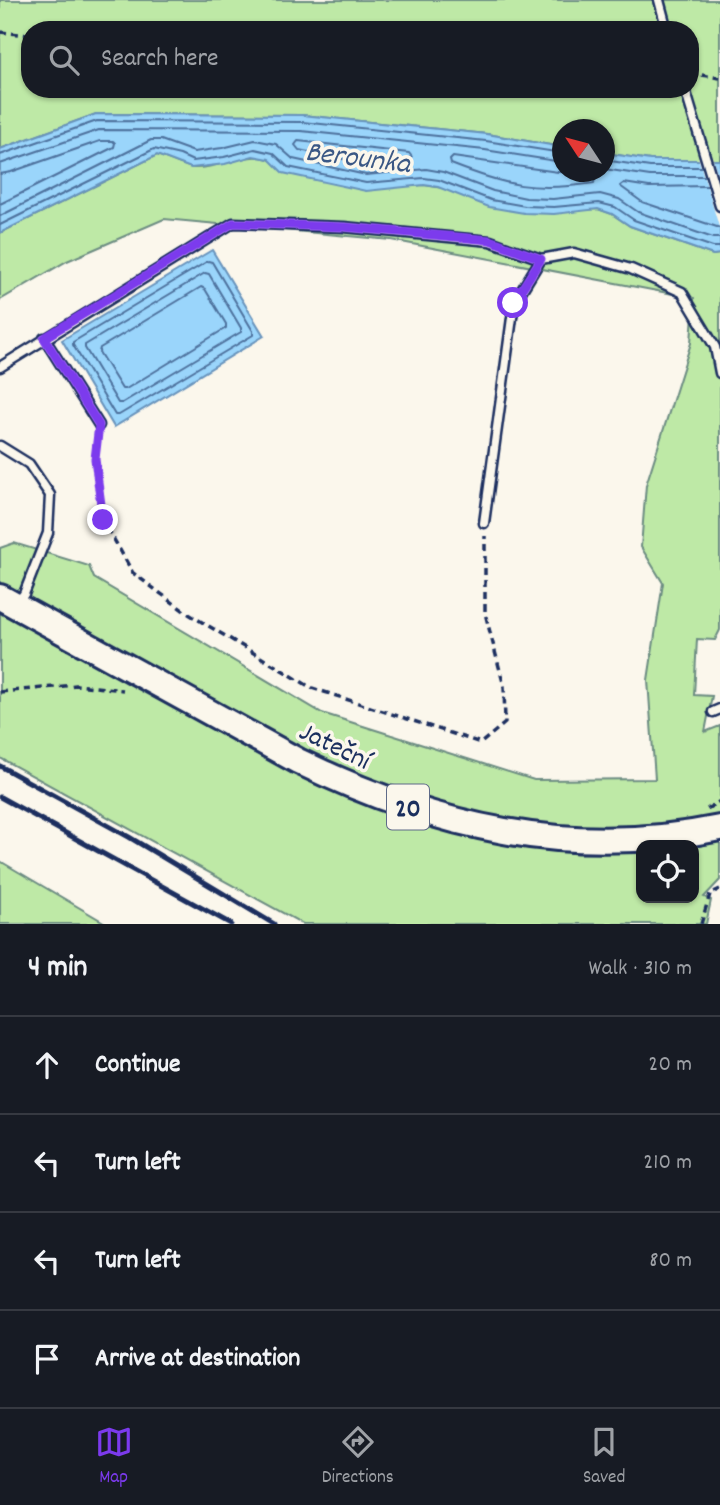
<!DOCTYPE html>
<meta charset="utf-8">
<style>
:root{--surface:#171b24;--page:#20242c;--text:#f1f3f6;--muted:#9ea1a6;--line:#363941;--accent:#7c3aed}
body{margin:0;font-family:Dekko,sans-serif;background:var(--page);color:var(--text)}
.controls{position:absolute;right:21px;bottom:21px;display:grid;overflow:hidden;border-radius:14px;box-shadow:0 2px 5px #0004}
.controls button{width:63px;height:63px;display:grid;place-items:center;padding:0;border:0;border-bottom:2px solid var(--line);background:var(--surface);color:var(--text);font:35px sans-serif}
.compass{position:absolute;left:552px;top:119px;width:63px;height:63px;border-radius:50%;background:var(--surface);box-shadow:0 2px 5px #0004;rotate:306deg}
.stop{position:absolute;width:21px;height:21px;margin:-16px;border:5px solid #7c3aed;border-radius:50%;background:#fff}
.stop.end{background:#7c3aed;border-color:#fff;box-shadow:0 2px 7px #0008}
.list{margin:0;padding:0;list-style:none}
h2{display:flex;justify-content:space-between;align-items:center;height:91px;margin:0;padding:0 28px;font-size:30px}
h2 small{font-size:23px;font-weight:400;color:var(--muted)}
.list li{display:grid;grid-template-columns:46px 1fr auto;gap:21px;align-items:center;box-sizing:border-box;height:98px;padding:0 28px;border-top:2px solid var(--line)}
.list b{display:block;font-size:26px;white-space:nowrap}
.list em{font-size:23px;font-style:normal;color:var(--muted)}
.icon{flex:none;width:38px;height:38px;fill:none;stroke:currentColor;stroke-width:2;stroke-linecap:round;stroke-linejoin:round}
.map{position:relative;flex:none;width:720px;height:924px;overflow:hidden}
.search{position:absolute;background:var(--surface);box-shadow:0 2px 5px #0004;left:21px;right:21px;top:21px;height:77px;display:flex;align-items:center;gap:18px;box-sizing:border-box;padding:0 24px;border-radius:28px;color:var(--muted);font-size:26px}
.sheet{height:483px;background:var(--surface)}
nav{display:flex;justify-content:space-around;align-items:center;box-sizing:border-box;height:98px;border-top:2px solid var(--line);background:var(--surface);font-size:19px;color:var(--muted)}
nav a{display:grid;justify-items:center;gap:4px}
nav .on{color:var(--accent)}
.map>svg:first-child{display:block}
</style>
<div class="map">
<svg width="720" height="924" viewBox="0 0 720 924">
<rect width="100%" height="100%" fill="#fbf7ec"/>
<filter id="ink" filterUnits="userSpaceOnUse"><feTurbulence type="fractalNoise" baseFrequency=".0143" numOctaves="2"/><feDisplacementMap in="SourceGraphic" scale="14" xChannelSelector="R" yChannelSelector="G"/><feConvolveMatrix kernelMatrix="1 2 1 2 8 2 1 2 1" color-interpolation-filters="sRGB"/></filter>
<g filter="url(#ink)">
<path fill="#bee9a6" stroke="#6c8c82" stroke-width="2" fill-rule="evenodd" d="M 0,0 L 720,0 L 720,160 L 650,160 L 605,153 L 604,130 L 562,130 L 562,147 L 487,134 L 302,115 L 96,114 L 0,149 ZM 30,30 L 690,30 L 690,89 L 30,89 Z
M 157,155 C 165,158 186,167 193,168 C 221,170 252,145 277,164 L 411,186 L 424,185 L 578,210 L 598,209 L 612,214 L 630,226 L 713,255 L 720,254 L 720,630 L 715,640 L 697,639 L 694,695 L 712,696 L 705,732 L 720,726 L 720,880 L 704,897 L 711,900 L 706,924 L 303,924 L 0,758 L 0,548 L 14,543 L 89,566 L 94,578 L 322,713 L 534,780 L 655,779 L 648,680 L 663,583 L 641,547 L 646,485 L 691,343 L 694,298 L 391,240 L 164,219 L 67,261 L 0,300 L 0,233 ZM 641,845 L 694,845 L 694,898 L 641,898 Z
M 0,861 L 107,924 L 0,924 Z"/>
<path fill="#9ad5fb" stroke="#6793bc" stroke-width="2" d="M 96,114 L 302,115 L 487,134 L 562,147 L 562,172 L 604,172 L 605,153 L 650,160 L 720,160 L 720,254 L 713,255 L 630,226 L 612,214 L 598,209 L 554,214 L 524,213 L 489,207 L 438,187 L 424,185 L 366,191 L 283,173 L 269,159 L 253,156 L 225,164 L 191,168 L 157,155 L 0,233 L 0,149 Z
M 212,250 L 264,336 L 114,427 L 62,340 Z"/>
<path fill="#fbf7ec" d="M 712,156 L 720,182 L 720,230 L 698,157 Z"/>
<g fill="none" stroke-linecap="round" stroke-linejoin="round">
<path stroke="#4e719d" stroke-width="2" d="M 298,141 L 409,153 L 412,157 L 410,160 L 367,164 L 299,150 L 295,145 Z
M 0,155 L 97,121 L 302,122 L 486,141 L 562,153
M 604,160 L 650,167 L 702,167
M 0,164 L 99,130 L 301,131 L 485,150 L 562,162
M 604,169 L 650,176 L 705,176
M 568,172 L 558,172 L 453,157 L 450,160 L 451,164 C 507,186 534,192 594,183 L 595,178 L 586,172
M 0,174 L 11,172 L 100,141 L 113,141 L 115,143 L 114,147 L 0,204
M 708,186 L 649,187 L 624,183 L 620,186 L 642,202 L 720,228
M 0,216 L 151,140 L 161,140 L 194,152 L 222,148 L 255,140 L 276,144 L 293,159 L 366,175 L 426,169 L 443,172 L 493,191 L 526,198 L 553,199 L 600,194 L 619,199 L 638,212 L 713,238 L 720,238
M 0,225 L 154,149 L 180,155 L 193,161 L 224,157 L 255,149 L 273,153 L 288,167 L 366,183 L 424,178 L 439,180 L 491,200 L 525,206 L 554,207 L 599,203 L 615,207 L 634,220 L 713,247 L 720,247
M 208,261 L 212,262 L 253,331 L 253,335 L 119,415 L 115,415 L 73,345 L 73,342 Z
M 205,273 L 209,274 L 241,328 L 241,332 L 122,403 L 118,403 L 85,348 L 85,345 Z
M 201,287 L 205,289 L 226,324 L 226,328 L 126,389 L 122,389 L 99,352 L 100,348 Z"/>
<g stroke="#1b2f5e" stroke-width="13">
<path id="service" d="M 659,0 L 667,30
M 685,89 L 720,206
M 44,338 L 99,425
M 0,367 L 233,223 L 344,227 L 490,241 L 541,259
M 0,446 L 29,464 L 50,495 L 48,533 L 24,594 L 17,603
M 484,523 L 514,303 L 541,259 L 574,253 L 631,269 L 682,292 L 715,347 L 720,373
M 713,712 L 720,709"/>
</g>
<g stroke="#1b2f5e" stroke-width="30">
<path id="primary" d="M 0,597 L 298,761 C 434,827 570,859 720,828"/>
</g>
<path stroke="#1b2f5e" stroke-width="3.5" stroke-dasharray="7 5" stroke-linecap="butt" d="M 0,32 L 30,35
M 690,73 L 720,78
M 98,434 L 95,459 L 103,520 L 133,573 L 187,613 L 312,688 L 481,743 L 505,723 L 504,686 L 485,613 L 485,536
M 0,692 L 76,685 L 123,690
M 707,809 L 720,801
M 701,924 L 710,894 L 720,889"/>
<use href="#service" stroke="#fbf7ec" stroke-width="8"/>
<use href="#primary" stroke="#fbf7ec" stroke-width="24"/>
<path stroke="#1b2f5e" stroke-width="5" d="M 0,766 L 129,837 L 274,924
M 0,797 L 231,924"/>
</g>
</g>
<g fill="none" stroke-linecap="round" stroke-linejoin="round" filter="url(#ink)">
<path stroke="#7c3aed" stroke-width="9" d="M 103,520 L 95,459 L 99,425 L 44,338 L 233,223 L 344,227 L 490,240 L 541,259 L 513,303"/>
</g>
<g text-anchor="middle" stroke-width="7" stroke-linejoin="round" paint-order="stroke">
<rect fill="#fbf7ec" stroke="#5e6b89" stroke-width="2" x="387" y="784.5" width="42" height="45" rx="5"/>
<g font-size="26" font-weight="bold" fill="#1b2f5e">
<text x="408" y="816">20</text>
</g>
<g font-size="28" fill="#1b2f5e" stroke="#fbf7ec">
<text transform="translate(336 744) rotate(26)" y="10">Jateční</text>
</g>
<g font-size="30" font-style="italic" fill="#3b5885" stroke="#fbf7ec">
<text transform="translate(358 156) rotate(7)" y="10">Berounka</text>
</g>
</g>
</svg>
<div class="controls">
<button><svg class="icon" aria-label="locate" viewBox="0 0 24 24"><circle cx="12" cy="12" r="6"/><path d="M12 2v4M12 18v4M2 12h4M18 12h4"/></svg></button>
</div>
<svg class="compass" viewBox="-18 -18 36 36"><path d="M0-13l5 13h-10z" fill="#e53935"/><path d="M0 13l5-13h-10z" fill="#9ea1a6"/></svg>
<div class="stop" style="left:513px;top:303px"></div>
<div class="stop end" style="left:103px;top:520px"></div>
<div class="search"><svg class="icon" aria-label="search" viewBox="0 0 24 24"><circle cx="10" cy="10" r="6"/><path d="M15 15l6 6"/></svg>Search here</div>
</div>
<section class="sheet">
<h2>4 min<small>Walk · 310 m</small></h2>
<ul class="list">
<li><svg class="icon" aria-label="ahead" viewBox="0 0 24 24"><path d="M12 20V5M6 11l6-6 6 6"/></svg><div><b>Continue</b></div><em>20 m</em></li>
<li><svg class="icon" aria-label="left" viewBox="0 0 24 24"><path d="M17 20v-9H6M10 6l-5 5 5 5"/></svg><div><b>Turn left</b></div><em>210 m</em></li>
<li><svg class="icon" aria-label="left" viewBox="0 0 24 24"><path d="M17 20v-9H6M10 6l-5 5 5 5"/></svg><div><b>Turn left</b></div><em>80 m</em></li>
<li><svg class="icon" aria-label="arrive" viewBox="0 0 24 24"><path d="M6 21V4h12l-3 4 3 4H6"/></svg><div><b>Arrive at destination</b></div></li>
</ul>
</section>
<nav>
<a class="on"><svg class="icon" aria-label="map" viewBox="0 0 24 24"><path d="M3 6l6-2 6 2 6-2v14l-6 2-6-2-6 2zM9 4v14M15 6v14"/></svg>Map</a>
<a><svg class="icon" aria-label="directions" viewBox="0 0 24 24"><path d="M12 3l9 9-9 9-9-9zM9 14v-3h6M13 9l2 2-2 2"/></svg>Directions</a>
<a><svg class="icon" aria-label="saved" viewBox="0 0 24 24"><path d="M7 4h10v16l-5-4-5 4z"/></svg>Saved</a>
</nav>
